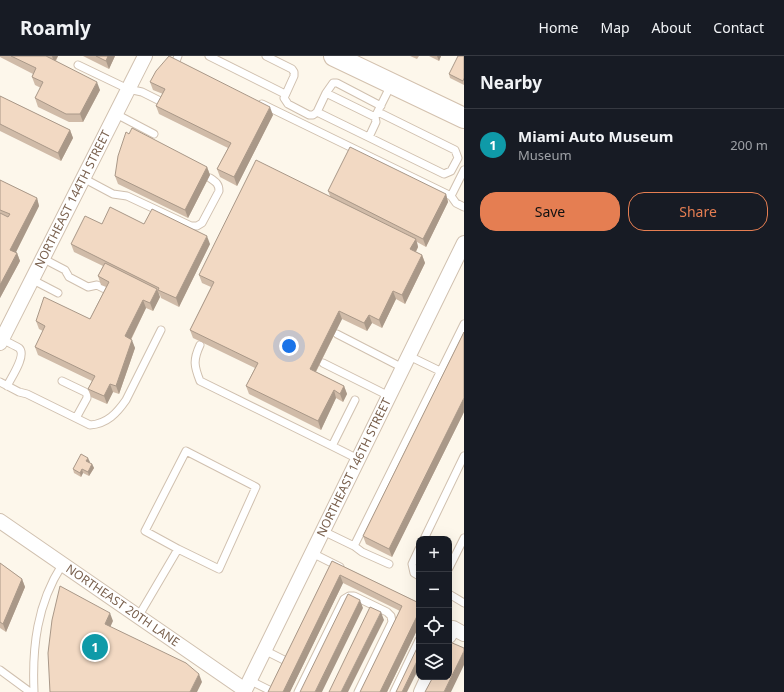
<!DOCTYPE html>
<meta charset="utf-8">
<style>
:root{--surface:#171b24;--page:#20242c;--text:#f1f3f6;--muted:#9ea1a6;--line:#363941;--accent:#e57e52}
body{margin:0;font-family:"Noto Sans",sans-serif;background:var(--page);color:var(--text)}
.controls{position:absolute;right:12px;bottom:12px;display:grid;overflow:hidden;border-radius:8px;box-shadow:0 4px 16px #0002}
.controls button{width:36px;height:36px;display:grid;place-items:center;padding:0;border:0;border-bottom:1px solid var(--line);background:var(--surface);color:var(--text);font:20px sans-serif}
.you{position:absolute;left:289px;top:290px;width:14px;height:14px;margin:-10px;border:3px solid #fff;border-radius:50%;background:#1a73e8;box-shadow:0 0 0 6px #1a73e833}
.badge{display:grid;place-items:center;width:26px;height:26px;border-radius:50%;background:var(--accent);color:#fff;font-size:13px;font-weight:700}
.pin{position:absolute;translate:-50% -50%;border:2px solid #fff;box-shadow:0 1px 4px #0006}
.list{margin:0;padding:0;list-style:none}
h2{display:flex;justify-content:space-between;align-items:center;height:52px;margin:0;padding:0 16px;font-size:17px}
h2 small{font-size:13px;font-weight:400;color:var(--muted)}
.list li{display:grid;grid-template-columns:26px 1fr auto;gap:12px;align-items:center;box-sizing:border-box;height:72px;padding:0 16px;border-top:1px solid var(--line)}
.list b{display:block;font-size:15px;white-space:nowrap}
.list p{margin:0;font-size:13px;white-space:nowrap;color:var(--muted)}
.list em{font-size:13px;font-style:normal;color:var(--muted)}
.actions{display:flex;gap:8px;padding:12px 16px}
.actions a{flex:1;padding:9px 0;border:1px solid var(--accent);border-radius:16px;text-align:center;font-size:14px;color:var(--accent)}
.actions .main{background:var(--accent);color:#111}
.icon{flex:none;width:22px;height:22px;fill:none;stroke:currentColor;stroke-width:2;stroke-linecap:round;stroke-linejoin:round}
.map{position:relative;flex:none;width:464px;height:636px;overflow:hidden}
header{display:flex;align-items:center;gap:24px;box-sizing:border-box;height:56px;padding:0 20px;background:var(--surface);border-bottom:1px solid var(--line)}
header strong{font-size:19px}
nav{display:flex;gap:22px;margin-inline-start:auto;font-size:14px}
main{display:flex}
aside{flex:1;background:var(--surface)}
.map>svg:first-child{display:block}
</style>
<header>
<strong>Roamly</strong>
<nav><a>Home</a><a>Map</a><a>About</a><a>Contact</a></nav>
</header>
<main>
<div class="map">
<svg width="464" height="636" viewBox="0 0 464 636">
<rect width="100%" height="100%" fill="#fdf7eb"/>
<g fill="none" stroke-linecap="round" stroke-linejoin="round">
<g stroke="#d0c0af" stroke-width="9">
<path id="lane" d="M 209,0 L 285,38
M 266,0 L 292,13 L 294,16 L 294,20 L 284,42 L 288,48 L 309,59 L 313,59 L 317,56
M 176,5 L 178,0
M 78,9 L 128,33 L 142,36 L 164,47
M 326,37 L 333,27 L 337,27 L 381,50
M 262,48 L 451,140 L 456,147 L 464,151
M 378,56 L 455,94 L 458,102 L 451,115 L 444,118 L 317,56 L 326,37 L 375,61 L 391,29
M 116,58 L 154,78
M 369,81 L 376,66 L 375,61
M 83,122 L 113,138 L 127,140 L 191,170 L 197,170 L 202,167 L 219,135 C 219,128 216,126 210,122
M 451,140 L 464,114
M 42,202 L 65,214 L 69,221 L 88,231 L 97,229 L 109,235
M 31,223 L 58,237
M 337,278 L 403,312
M 2,283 C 7,286 14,289 19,292 C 27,299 11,322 7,330
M 200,289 C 193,304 194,310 200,325 L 332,390
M 409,300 L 440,315
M 323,307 L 389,340
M 62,325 L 85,336 L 87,338 L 87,342 L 76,362
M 0,326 L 19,336 L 27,338 L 90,369 C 107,368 117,357 126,344 L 161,274
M 355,344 L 332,390 L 358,403
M 323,475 L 354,490 L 464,268
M 424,483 L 464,400
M 354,490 L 362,496 L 389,508
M 419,493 L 412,508 L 414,517 L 419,520
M 312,497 L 340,511
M 449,512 L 464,482
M 449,538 L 464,547
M 138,561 L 178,493 L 219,513 L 256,431 L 186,395 L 145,475 L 178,493
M 264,594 L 288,606
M 0,614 L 30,636
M 249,624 L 273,636
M 34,636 C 32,591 37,548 62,509
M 298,636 L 344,543 L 349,540 L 354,540 L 387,556 L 391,560 L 392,566 L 358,636
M 394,636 L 419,584"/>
</g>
<g stroke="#d0c0af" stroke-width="16">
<g id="street">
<path id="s1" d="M 0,287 L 145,0"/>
<path id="s2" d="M 0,465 L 245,634"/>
<path d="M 449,580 L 453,572 L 464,578"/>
<path id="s3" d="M 244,636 L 464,187"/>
<path d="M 421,636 L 428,621"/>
</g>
</g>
<g stroke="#d3c1ae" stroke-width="22">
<path id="secondary" d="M 334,0 L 464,62"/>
</g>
<use href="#lane" stroke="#fff" stroke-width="7"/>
<use href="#street" stroke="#fff" stroke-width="14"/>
<use href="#secondary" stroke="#fff" stroke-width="20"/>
</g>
<path fill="#d0bba8" d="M 0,0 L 58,0 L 56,5 L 100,34 L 83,66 L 69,66 L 38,51 L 35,42 L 41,32 L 35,29 L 32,21 L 33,18 L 0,1 Z
M 83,0 L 115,0 L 109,13 Z
M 410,0 L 419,0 L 417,3 Z
M 429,0 L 441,0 L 439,5 Z
M 464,0 L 464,29 L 450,22 L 449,18 Z
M 150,26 L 273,59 L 237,130 L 220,121 L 217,113 L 228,92 L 159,58 L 156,50 L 163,38 L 153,34 Z
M 0,40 L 70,74 L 73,82 L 61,105 L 0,75 Z
M 207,111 L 210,119 L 188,162 L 118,128 L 115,120 Z
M 0,124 L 37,142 L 39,150 L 16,196 L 17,197 L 20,205 L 0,242 Z
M 328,135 L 446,138 L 448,146 L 426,191 L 417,186 L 418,191 L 416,196 L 422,199 L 425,207 L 405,248 L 396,243 L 382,272 L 372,267 L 367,275 L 342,263 L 316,316 L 344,330 L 347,338 L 343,346 L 336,342 L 321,374 L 249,338 L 246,330 L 255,312 L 193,282 L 190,274 L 211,231 L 202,227 L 199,219 L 330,140 Z
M 102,168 L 144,168 L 210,188 L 179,251 L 161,242 L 160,239 L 159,238 L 160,241 L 153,255 L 146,252 L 131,284 L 135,292 L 119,338 L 113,336 L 107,348 L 91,341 L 88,333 L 92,325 L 38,299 L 35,291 L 43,275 L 39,273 L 36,265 L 90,263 L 106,231 L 101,229 L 98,220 L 103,210 L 74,196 L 71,188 Z
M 464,276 L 464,356 L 392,501 L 366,488 L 363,480 Z
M 90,406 L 89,407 L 92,408 L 94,412 L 89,420 L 83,417 L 81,421 L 74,417 L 73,413 Z
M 332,505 L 419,547 L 419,570 L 387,636 L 360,636 L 400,555 L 343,527 L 290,636 L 268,636 Z
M 0,507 L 22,523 L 25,531 L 6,576 L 0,572 Z"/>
<path fill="#a99888" d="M 52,0 L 58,0 L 54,7 Z
M 108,0 L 115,0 L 109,13 L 106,5 Z
M 437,0 L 441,0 L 439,5 Z
M 97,26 L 100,34 L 83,66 L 80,58 Z
M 270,51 L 273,59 L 237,130 L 234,121 Z
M 70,74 L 73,82 L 61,105 L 58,97 Z
M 207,111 L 210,119 L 188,162 L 185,154 Z
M 446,138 L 448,146 L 426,191 L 423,183 Z
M 37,142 L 39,150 L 13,202 L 10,194 Z
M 207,180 L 210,188 L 179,251 L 176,242 Z
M 416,183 L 418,191 L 413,201 L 410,193 Z
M 17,197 L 20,205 L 0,242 L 0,229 Z
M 422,199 L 425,207 L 405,248 L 402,239 Z
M 157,233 L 160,241 L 153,255 L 150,247 Z
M 393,235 L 396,243 L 382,272 L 379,264 Z
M 143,244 L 146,252 L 128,289 L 125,280 Z
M 339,255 L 342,263 L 313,321 L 310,313 Z
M 369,259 L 372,267 L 367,275 L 364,267 Z
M 132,284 L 135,292 L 119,338 L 116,330 Z
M 110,328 L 113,336 L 107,348 L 104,340 Z
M 344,330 L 347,338 L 343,346 L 340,338 Z
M 334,334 L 336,342 L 321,374 L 318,365 Z
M 464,342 L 464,356 L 392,501 L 389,493 Z
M 88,402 L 90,406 L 88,409 L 86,405 Z
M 92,408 L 94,412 L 89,420 L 88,416 Z
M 82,413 L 83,417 L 81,421 L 80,417 Z
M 340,519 L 343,527 L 290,636 L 283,636 Z
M 22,523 L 25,531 L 6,576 L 3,568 Z
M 360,544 L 363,552 L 322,636 L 315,636 Z
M 381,556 L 384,564 L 348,636 L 341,636 Z
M 419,556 L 419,570 L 387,636 L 380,636 Z
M 110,557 L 113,565 L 108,576 L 105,568 Z
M 464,595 L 464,609 L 451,636 L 444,636 Z
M 419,601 L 419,612 L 407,636 L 402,636 Z
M 199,618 L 202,626 L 197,636 L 190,636 Z"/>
<path fill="#f2d9c3" stroke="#a99888" d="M 11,0 L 46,0 L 97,26 L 80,58 L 66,58 L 35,42 L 43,26 L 32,21 L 36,12 Z
M 96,0 L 108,0 L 106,5 Z
M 169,0 L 270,51 L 234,121 L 217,113 L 231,87 L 156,50 L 165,33 L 150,26 L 156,15 Z
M 458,0 L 464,0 L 464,22 L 463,25 L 449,18 Z
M 0,40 L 70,74 L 58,97 L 0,68 Z
M 132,72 L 207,111 L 185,154 L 115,120 L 118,100 L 126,76 L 129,78 Z
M 350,91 L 446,138 L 423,183 L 328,135 Z
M 256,104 L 416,183 L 410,193 L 422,199 L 402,239 L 393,235 L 379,264 L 369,259 L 364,267 L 339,255 L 310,313 L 344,330 L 340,338 L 334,334 L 318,365 L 246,330 L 258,307 L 190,274 L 214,226 L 199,219 Z
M 0,124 L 37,142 L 10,194 L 17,197 L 0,229 L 0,157 L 8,161 L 10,158 L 0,154 Z
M 110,151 L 144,168 L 152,153 L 207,180 L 176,242 L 158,234 L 159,232 L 71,188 L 85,160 L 102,168 Z
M 105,207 L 157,233 L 150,247 L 143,244 L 125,280 L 132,284 L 116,330 L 110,328 L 104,340 L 88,333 L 95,320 L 35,291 L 45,270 L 36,265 L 44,241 L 90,263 L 109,226 L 98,220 Z
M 464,276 L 464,342 L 389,493 L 363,480 Z
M 81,398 L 88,402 L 86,405 L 92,408 L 88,416 L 82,413 L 80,417 L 73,413 Z
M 332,505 L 419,547 L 419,556 L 380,636 L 360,636 L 402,550 L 340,519 L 283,636 L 268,636 Z
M 0,507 L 22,523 L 3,568 L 0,566 Z
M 60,530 L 110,557 L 105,568 L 186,607 L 199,618 L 190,636 L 50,636 L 48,597 L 52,564 Z
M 348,538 L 360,544 L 315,636 L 300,636 Z
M 370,551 L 381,556 L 341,636 L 329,636 Z
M 450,586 L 464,592 L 464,595 L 444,636 L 425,636 L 433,621 L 449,621 L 449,588 Z
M 419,588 L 419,601 L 402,636 L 396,636 Z"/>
<g text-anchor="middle" stroke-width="3.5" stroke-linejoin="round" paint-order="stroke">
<g font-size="12" fill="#79604d" stroke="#fffbf2">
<text dy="4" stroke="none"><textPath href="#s1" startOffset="161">NORTHEAST 144TH STREET</textPath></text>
<text dy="4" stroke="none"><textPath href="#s3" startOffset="250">NORTHEAST 146TH STREET</textPath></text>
<text dy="4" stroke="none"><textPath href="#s2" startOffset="149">NORTHEAST 20TH LANE</textPath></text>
</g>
</g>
</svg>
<div class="controls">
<button>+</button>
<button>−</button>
<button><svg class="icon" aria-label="locate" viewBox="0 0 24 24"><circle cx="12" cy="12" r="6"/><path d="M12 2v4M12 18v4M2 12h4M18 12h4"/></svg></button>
<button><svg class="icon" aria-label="layers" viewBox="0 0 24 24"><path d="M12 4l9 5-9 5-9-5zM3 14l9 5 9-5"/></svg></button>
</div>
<div class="you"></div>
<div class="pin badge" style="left:95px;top:591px;background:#0f9aa8">1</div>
</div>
<aside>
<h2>Nearby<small></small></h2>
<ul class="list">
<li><span class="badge" style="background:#0f9aa8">1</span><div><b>Miami Auto Museum</b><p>Museum</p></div><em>200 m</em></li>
</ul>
<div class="actions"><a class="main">Save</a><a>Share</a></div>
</aside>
</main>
